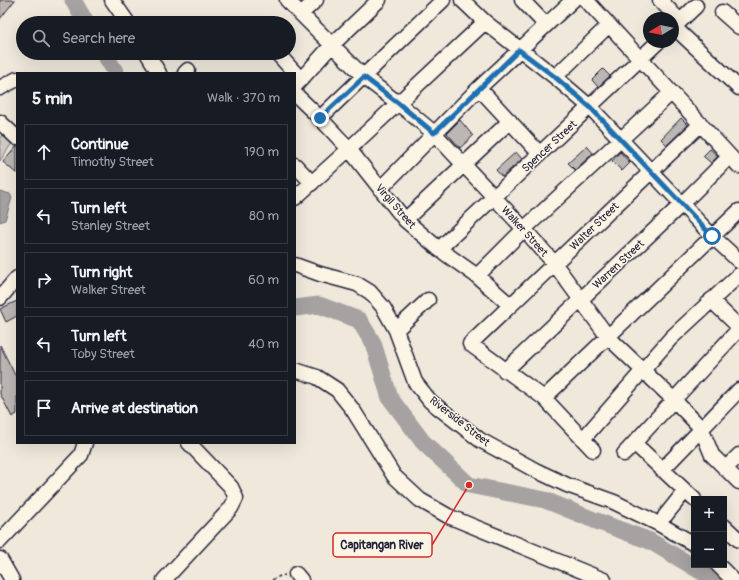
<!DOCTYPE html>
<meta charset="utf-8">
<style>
:root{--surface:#171b24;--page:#20242c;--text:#f1f3f6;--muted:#9ea1a6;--line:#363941}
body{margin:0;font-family:Pangolin,sans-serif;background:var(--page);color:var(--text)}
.controls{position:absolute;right:12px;bottom:12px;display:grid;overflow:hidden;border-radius:0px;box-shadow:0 4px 16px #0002}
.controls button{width:36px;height:36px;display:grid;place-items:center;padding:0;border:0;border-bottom:1px solid var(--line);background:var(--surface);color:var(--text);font:20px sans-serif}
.compass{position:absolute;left:643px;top:12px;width:36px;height:36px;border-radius:50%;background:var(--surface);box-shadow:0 4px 16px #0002;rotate:260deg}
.stop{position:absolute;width:12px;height:12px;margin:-9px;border:3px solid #1f6fb2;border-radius:50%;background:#fff}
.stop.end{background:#1f6fb2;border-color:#fff;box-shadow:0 1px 4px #0008}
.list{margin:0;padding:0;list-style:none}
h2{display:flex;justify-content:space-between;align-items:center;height:52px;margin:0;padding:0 16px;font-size:17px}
h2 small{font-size:13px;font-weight:400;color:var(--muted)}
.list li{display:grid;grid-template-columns:26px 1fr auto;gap:12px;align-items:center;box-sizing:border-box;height:56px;margin:0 8px 8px;padding:0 8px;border:1px solid var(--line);border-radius:0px}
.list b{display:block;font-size:15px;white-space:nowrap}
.list p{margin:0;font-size:13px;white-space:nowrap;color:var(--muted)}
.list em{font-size:13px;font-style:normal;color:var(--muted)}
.icon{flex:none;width:22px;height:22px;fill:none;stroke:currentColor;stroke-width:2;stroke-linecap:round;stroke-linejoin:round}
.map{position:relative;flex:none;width:739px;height:580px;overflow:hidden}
.search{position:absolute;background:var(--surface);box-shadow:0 4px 16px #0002;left:16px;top:16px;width:280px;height:44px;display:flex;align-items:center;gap:10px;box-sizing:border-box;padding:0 14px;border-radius:22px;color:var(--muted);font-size:15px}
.panel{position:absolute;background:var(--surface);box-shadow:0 4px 16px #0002;left:16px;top:72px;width:280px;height:372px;border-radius:0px}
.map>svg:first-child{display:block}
</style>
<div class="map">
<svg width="739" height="580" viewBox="0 0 739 580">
<rect width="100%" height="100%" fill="#efe8db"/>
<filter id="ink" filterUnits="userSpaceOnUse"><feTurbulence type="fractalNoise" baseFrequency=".025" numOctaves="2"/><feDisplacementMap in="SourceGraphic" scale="8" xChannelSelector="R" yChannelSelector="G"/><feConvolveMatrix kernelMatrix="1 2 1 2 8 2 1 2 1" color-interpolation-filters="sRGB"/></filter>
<g filter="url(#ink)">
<path fill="#d1cbc3" stroke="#7a767f" d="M 2,135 L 12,143 L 0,161 L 0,138 Z"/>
<path fill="#a6a2a2" stroke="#716f79" d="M 0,191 L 10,194 L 12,198 L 5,220 L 0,222 Z"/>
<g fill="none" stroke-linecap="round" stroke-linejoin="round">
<path stroke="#a6a2a2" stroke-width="17" d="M 73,0 L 86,23
M 104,53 L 116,73
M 295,308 L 319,305 L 359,320 L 373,343 L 390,398 L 423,442 L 469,485 L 545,500 L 594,520 L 650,541 L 707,575 L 712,580"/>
</g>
<path fill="#bcb7b3" stroke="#22223b" d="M 0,0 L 15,0 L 0,19 Z
M 603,69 L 610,76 L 598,87 L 592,80 Z
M 681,118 L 688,125 L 667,145 L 661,139 Z
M 460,120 L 473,136 L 460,148 L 447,133 Z
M 17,146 L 17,174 L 3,162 Z
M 587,146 L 593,153 L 575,170 L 568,163 Z
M 710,149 L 718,156 L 711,163 L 703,156 Z
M 516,152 L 522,159 L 502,177 L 496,170 Z
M 620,152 L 630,163 L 622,171 L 612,161 Z
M 17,301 L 17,316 L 6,322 L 0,309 Z
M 0,345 L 17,379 L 17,414 L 12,417 L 0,394 Z"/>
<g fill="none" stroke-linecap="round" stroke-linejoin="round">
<g stroke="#22223b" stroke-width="17">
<path id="minor" d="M 112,0 L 128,23
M 287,0 L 364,77 L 398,103 L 434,133 L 524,229 L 554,263 L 608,337 L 674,400 L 701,428 L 712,455 L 739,482
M 462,0 L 485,22 L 555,77 L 590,107 L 712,236 L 739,261
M 522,0 L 546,25
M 586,0 L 739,166
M 660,0 L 680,21
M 722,12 L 739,27
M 301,14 L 316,0
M 674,27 L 739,88
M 673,28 L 696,6
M 147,53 L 159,73
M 277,53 L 295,73
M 185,73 L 188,70
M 555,77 L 609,25
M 295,86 L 332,45 L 379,0
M 0,88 L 17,79
M 479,88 L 540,154
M 295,94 L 320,118 L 349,149 L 405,220 L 439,249 L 477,276 L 510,305
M 320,118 L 443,0
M 0,122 L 17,138
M 295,165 L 312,183
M 380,189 L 479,88 L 573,0
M 295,198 L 349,149 L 485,22
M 405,220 L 510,121
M 439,249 L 658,42
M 295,265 L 320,274 L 357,284 L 370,292 L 383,307 L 396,330 L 415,382 L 430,401 L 480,440 L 535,470 L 567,485 L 614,502 L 659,524 L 694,544
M 477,276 L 524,229 L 671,93
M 0,298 L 17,278
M 711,300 L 739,327
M 396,330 L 428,300
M 295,370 L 317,377 L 337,390 L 353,410 L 394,476 L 420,500 L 448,516 L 604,580
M 505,371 L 682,204 L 730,156
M 544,398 L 739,211
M 583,439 L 671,338 L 739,275
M 634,443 L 694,499
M 593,450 L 544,398 L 470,344 L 701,124
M 624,454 L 739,329
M 725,469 L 739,455
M 662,470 L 739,390
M 665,516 L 685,491
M 724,526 L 739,540
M 0,541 L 81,455 L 85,443
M 0,559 L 12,580
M 718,565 L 733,580
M 296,574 L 301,580
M 164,580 L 231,508 L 236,498 L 231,487 L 189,443"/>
</g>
<path stroke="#22223b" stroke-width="1.5" stroke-dasharray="3 3" stroke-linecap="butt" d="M 272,580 L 280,576 L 285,575"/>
<use href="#minor" stroke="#fcf5e5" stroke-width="14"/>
</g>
</g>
<g fill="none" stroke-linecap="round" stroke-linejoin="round" filter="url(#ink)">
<path stroke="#1f6fb2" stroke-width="5" d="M 320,118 L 364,77 L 398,103 L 434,133 L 519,50 L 555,77 L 590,107 L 712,236"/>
</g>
<g text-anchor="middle" stroke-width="3" stroke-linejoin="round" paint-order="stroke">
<g font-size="11" fill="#22223b" stroke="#fcf5e5">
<text transform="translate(549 146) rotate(-43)" y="4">Spencer Street</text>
<text transform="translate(396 206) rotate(49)" y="4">Virgil Street</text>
<text transform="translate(594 226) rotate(-44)" y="4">Walter Street</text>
<text transform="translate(525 231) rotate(48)" y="4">Walker Street</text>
<text transform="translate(618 264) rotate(-43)" y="4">Warren Street</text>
<text transform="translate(460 421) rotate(38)" y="4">Riverside Street</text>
</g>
</g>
<path fill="none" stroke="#d62828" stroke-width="1.5" d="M469 485L432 545"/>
<circle fill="#d62828" stroke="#fcf5e5" stroke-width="1.5" cx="469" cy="485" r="4"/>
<rect fill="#fcf5e5" stroke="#d62828" stroke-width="1.5" x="333" y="533" width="99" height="24" rx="4"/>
<g font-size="12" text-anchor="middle" font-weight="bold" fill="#22223b">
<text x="382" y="549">Capitangan River</text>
</g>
</svg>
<div class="controls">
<button>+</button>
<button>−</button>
</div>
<svg class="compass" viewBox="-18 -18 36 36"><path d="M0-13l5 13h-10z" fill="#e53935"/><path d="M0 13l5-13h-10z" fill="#9ea1a6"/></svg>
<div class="stop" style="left:712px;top:236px"></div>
<div class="stop end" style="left:320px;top:118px"></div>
<div class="search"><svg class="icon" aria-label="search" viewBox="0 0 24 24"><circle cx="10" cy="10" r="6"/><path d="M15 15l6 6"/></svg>Search here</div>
<section class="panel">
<h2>5 min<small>Walk · 370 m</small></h2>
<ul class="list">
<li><svg class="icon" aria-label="ahead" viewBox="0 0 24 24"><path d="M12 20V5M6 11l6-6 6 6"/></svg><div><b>Continue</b><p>Timothy Street</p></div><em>190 m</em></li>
<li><svg class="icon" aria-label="left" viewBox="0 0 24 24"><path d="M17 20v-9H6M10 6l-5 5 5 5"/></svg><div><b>Turn left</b><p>Stanley Street</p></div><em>80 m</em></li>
<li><svg class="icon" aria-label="right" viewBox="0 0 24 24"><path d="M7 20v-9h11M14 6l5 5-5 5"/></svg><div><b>Turn right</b><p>Walker Street</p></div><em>60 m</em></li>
<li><svg class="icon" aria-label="left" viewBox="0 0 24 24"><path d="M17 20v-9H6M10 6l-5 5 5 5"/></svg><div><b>Turn left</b><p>Toby Street</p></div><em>40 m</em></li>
<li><svg class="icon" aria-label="arrive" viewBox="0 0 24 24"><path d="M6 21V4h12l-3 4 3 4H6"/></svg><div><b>Arrive at destination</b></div></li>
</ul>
</section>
</div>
